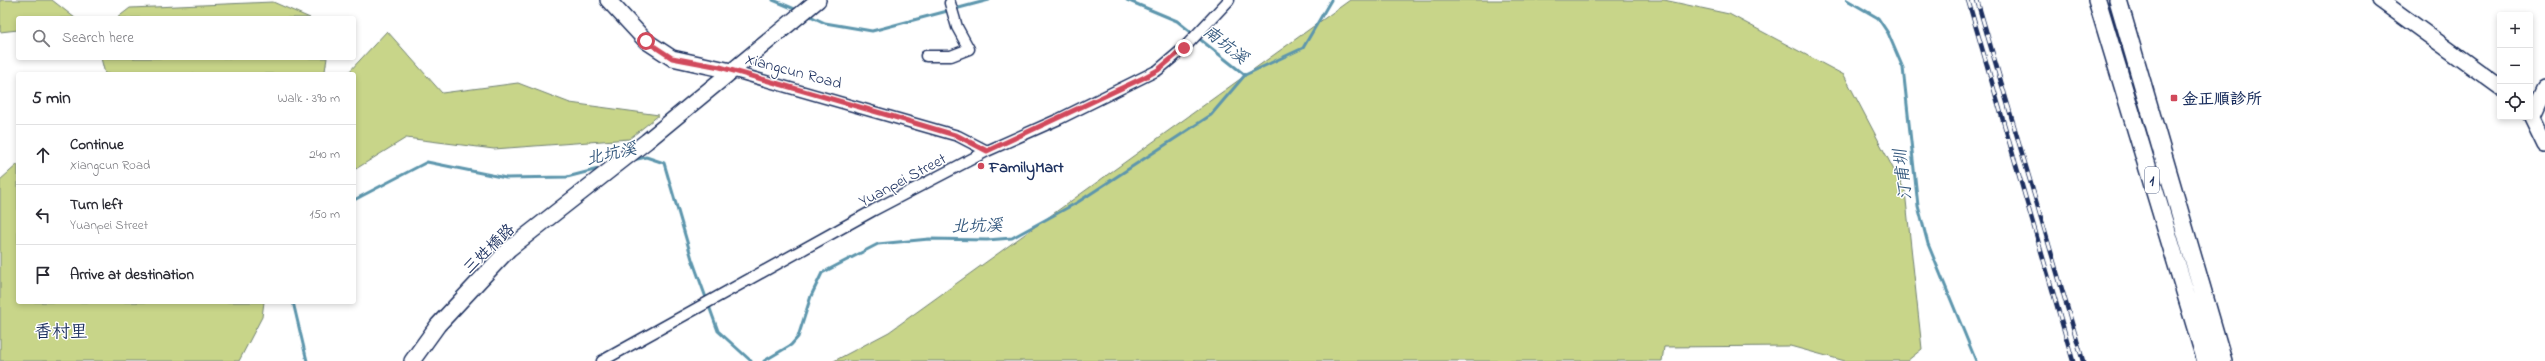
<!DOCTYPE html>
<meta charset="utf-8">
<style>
:root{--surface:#fff;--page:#f2f2f3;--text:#2b2b33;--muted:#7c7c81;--line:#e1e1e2}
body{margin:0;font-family:"Indie Flower","LXGW WenKai TC",sans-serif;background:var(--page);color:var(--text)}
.controls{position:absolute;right:12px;top:12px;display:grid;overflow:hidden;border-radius:4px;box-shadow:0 2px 6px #0003}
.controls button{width:36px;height:36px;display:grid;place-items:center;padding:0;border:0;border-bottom:1px solid var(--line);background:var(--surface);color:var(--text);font:20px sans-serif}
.stop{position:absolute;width:12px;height:12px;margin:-9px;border:3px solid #d1495b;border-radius:50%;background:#fff}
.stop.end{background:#d1495b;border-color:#fff;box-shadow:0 1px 4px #0008}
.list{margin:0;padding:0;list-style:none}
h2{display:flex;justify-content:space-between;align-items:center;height:52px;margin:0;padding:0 16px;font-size:17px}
h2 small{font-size:13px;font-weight:400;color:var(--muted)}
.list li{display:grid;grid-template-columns:26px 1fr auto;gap:12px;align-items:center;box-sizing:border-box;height:60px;padding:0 16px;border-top:1px solid var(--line)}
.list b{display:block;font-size:15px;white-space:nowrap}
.list p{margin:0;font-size:13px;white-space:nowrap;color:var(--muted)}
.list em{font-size:13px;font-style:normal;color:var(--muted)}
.icon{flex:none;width:22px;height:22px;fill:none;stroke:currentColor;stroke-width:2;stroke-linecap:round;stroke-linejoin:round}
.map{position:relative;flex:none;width:2545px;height:361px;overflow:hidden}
.search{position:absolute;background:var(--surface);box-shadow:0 2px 6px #0003;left:16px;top:16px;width:340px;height:44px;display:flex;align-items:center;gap:10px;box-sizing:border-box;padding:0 14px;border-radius:4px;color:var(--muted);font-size:15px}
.panel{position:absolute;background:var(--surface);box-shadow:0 2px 6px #0003;left:16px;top:72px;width:340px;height:232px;border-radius:4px}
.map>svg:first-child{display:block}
</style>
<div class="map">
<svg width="2545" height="361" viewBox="0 0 2545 361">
<rect width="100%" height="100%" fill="#fff"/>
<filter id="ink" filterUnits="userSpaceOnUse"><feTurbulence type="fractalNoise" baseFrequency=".025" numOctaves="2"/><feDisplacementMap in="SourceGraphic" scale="8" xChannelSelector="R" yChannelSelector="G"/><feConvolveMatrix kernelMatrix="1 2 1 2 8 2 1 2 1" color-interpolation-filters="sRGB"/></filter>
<g filter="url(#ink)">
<path fill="#c8d589" stroke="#728274" d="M 0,0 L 52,0 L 75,18 L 18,18 L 18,30 L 0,32 Z
M 1350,0 L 1664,0 L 1729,14 L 1844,75 L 1905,191 L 1922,349 L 1907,361 L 1845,361 L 1790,346 L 1664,347 L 1662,361 L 834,361 L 889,332 Z
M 273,2 L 310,18 L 117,18 L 130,8 Z
M 387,31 L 442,93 L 518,83 L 570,103 L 659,115 L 629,139 L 494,149 L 406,138 L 354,170 L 354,74 L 347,74 Z
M 101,58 L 327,58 L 325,71 L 329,74 L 105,74 Z
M 18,164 L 18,302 L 264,302 L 262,317 L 239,361 L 0,361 L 0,180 Z"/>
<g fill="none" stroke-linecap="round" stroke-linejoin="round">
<path stroke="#5d96ad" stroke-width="3" d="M 773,0 L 797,10
M 1127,0 L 1177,21 L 1245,75
M 1847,0 L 1878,18 L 1888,33 L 1903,68 L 1918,206 L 1928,244 L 1976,361
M 808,15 L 825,23 L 872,31 L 989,0
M 633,160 L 646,157 L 664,163 L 692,259 L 718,331 L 751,361
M 354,200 L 427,162 L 506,178 L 567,177 L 602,168
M 293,302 L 307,361
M 764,361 L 791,345 L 798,337 L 811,296 L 822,273 L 878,244 L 929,239 L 987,240 L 1012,238 L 1078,202 L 1211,115 L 1245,75 L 1303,48 L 1331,0"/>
<g stroke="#1b2f5e" stroke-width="13">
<path id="street" d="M 926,56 L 951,56 L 969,49 L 957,27 L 950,3
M 731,71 L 958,136 L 987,151
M 602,361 L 874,210 L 987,151 L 1059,119 L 1158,70 L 1184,48 L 1229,0"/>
</g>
<g stroke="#1b2f5e" stroke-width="18">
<path id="secondary" d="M 608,0 L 646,41 L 672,58 L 731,71
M 2380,0 L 2500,87
M 2530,114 L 2545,145
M 2532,116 L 2545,88
M 412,361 L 438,325 L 509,249 L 647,141 L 818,0"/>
</g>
<g stroke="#1b2f5e" stroke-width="20">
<path id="primary" d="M 2097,0 L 2206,361
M 2118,0 L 2223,361"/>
</g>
<use href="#street" stroke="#fff" stroke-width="10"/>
<use href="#secondary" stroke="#fff" stroke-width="15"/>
<use href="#primary" stroke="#fff" stroke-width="17"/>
<g stroke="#1b2f5e" stroke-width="4.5">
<path id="rail" d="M 1968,0 L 2073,361
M 1977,0 L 2083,361"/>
</g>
<use href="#rail" stroke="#fff" stroke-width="3" stroke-dasharray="9" stroke-linecap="butt"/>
</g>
</g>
<g fill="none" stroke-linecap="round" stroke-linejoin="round" filter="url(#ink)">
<path stroke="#d1495b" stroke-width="5" d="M 646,41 L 672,58 L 720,67 L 891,116 L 958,136 L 987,151 L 1143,78 L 1158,70 L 1184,48"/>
</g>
<g fill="#d1495b" stroke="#fff" stroke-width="1.5">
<rect x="2170" y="94" width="8" height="8" rx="2"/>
<circle cx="981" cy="166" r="4"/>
</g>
<g text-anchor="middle" stroke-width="3" stroke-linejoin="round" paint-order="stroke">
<rect fill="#fff" stroke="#5f6d8e" stroke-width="1" x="2145" y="167" width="14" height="26" rx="3"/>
<g font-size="15" font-weight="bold" fill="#1b2f5e">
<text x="2152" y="185">1</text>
</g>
<g font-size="16" fill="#1b2f5e" stroke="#fff">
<text transform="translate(794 70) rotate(15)" y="6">Xiangcun Road</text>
<text transform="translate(902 179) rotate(-28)" y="6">Yuanpei Street</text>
<text transform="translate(488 248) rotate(-44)" y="6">三姓橋路</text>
</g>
<g font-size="16" font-weight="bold" fill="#1b2f5e" stroke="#fff" text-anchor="start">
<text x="2182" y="104">金正順診所</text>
<text x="989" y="172">FamilyMart</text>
</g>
<g font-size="17" font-style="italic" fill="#365a7f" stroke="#fff">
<text transform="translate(1226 44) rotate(38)" y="6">南坑溪</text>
<text transform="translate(611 153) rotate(-13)" y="6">北坑溪</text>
<text transform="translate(1902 175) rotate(-97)" y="6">汀甫圳</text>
<text transform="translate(977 225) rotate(-1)" y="6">北坑溪</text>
</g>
<g font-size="18" fill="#1b2f5e" stroke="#fff">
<text x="61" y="337">香村里</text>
</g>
</g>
</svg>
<div class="controls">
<button>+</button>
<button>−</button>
<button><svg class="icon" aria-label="locate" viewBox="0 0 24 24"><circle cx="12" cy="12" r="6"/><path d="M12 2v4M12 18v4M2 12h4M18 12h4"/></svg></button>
</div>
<div class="stop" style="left:646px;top:41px"></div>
<div class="stop end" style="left:1184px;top:48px"></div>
<div class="search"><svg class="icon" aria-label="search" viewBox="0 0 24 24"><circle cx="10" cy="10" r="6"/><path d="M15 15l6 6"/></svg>Search here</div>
<section class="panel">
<h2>5 min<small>Walk · 390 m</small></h2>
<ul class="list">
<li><svg class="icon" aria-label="ahead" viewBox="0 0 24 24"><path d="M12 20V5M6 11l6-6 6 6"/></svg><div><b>Continue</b><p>Xiangcun Road</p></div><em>240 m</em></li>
<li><svg class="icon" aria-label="left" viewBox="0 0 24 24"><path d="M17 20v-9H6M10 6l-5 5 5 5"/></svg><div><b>Turn left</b><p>Yuanpei Street</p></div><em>150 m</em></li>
<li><svg class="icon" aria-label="arrive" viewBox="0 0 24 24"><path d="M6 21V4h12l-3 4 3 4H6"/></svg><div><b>Arrive at destination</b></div></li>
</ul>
</section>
</div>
